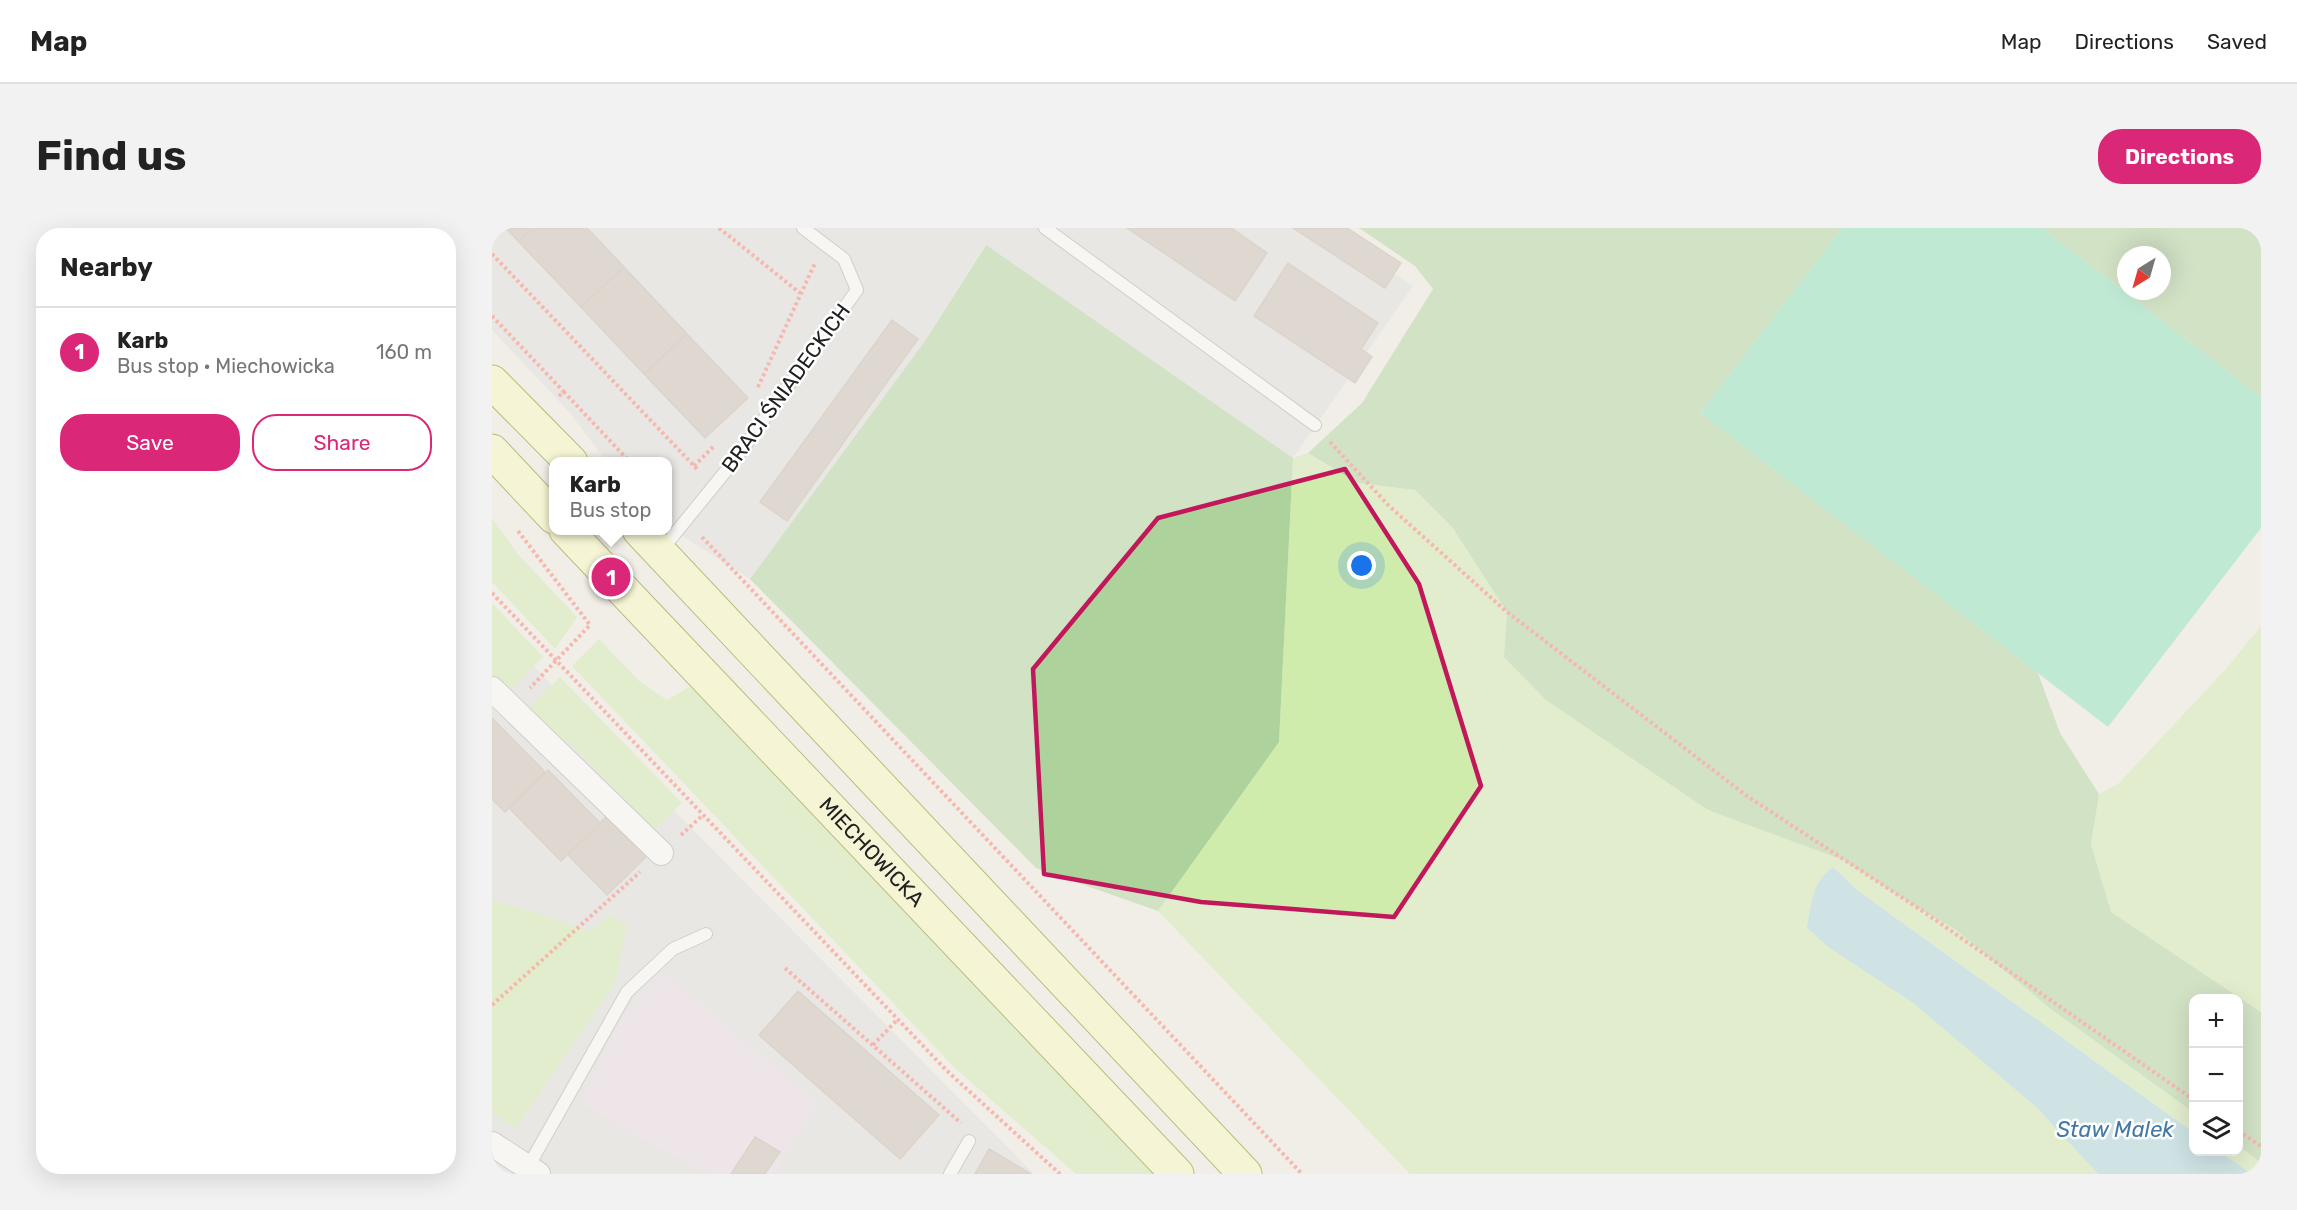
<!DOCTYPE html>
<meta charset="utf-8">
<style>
:root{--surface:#fff;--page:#f2f2f2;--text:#222;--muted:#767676;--line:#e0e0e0;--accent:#db2777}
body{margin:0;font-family:Rubik,sans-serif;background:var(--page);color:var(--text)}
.controls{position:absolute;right:18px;bottom:18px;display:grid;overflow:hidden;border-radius:12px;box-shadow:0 6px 24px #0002}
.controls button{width:54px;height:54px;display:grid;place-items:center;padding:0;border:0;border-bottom:2px solid var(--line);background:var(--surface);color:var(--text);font:30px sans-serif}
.compass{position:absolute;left:1625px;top:18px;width:54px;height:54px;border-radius:50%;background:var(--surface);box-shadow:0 6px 24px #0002;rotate:217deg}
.you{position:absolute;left:870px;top:338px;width:21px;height:21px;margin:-15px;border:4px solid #fff;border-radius:50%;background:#1a73e8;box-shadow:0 0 0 9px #1a73e833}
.badge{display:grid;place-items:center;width:39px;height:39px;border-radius:50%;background:var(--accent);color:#fff;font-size:20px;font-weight:700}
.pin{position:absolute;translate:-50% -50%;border:3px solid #fff;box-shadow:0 2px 6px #0006}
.popup{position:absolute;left:57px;top:229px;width:123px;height:78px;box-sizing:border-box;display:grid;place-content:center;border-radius:12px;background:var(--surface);filter:drop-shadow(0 2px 4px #0005);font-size:20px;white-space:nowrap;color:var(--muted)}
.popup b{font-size:22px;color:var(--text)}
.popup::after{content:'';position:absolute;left:50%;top:100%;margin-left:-12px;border:12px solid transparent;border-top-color:var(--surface)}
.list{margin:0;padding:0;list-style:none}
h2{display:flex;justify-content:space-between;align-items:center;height:78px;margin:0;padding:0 24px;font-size:26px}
h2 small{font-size:20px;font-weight:400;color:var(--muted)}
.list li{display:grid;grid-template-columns:39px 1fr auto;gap:18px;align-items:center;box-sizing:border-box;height:90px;padding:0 24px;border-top:2px solid var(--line)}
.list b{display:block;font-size:22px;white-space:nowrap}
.list p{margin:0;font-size:20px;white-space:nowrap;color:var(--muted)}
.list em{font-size:20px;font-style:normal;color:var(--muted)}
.actions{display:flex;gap:12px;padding:18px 24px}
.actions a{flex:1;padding:14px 0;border:2px solid var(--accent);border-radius:24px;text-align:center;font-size:21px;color:var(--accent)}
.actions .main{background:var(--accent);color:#fff}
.icon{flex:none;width:33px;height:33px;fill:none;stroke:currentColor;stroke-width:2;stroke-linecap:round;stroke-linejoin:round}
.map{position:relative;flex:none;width:1769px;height:946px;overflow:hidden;border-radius:24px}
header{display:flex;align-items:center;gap:36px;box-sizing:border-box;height:84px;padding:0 30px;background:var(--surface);border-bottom:2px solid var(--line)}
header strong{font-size:28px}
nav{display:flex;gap:33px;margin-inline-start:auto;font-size:21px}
.intro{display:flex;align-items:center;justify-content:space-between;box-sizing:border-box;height:144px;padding:0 36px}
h1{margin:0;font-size:42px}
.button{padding:15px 27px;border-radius:24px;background:var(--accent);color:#fff;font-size:21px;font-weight:700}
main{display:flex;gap:36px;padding:0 36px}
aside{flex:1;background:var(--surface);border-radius:24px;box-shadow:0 6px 24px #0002}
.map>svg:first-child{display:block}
</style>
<header>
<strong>Map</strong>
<nav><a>Map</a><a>Directions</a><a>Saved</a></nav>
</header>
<div class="intro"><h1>Find us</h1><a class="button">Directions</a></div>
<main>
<aside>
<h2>Nearby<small></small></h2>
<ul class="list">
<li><span class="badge">1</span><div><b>Karb</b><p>Bus stop · Miechowicka</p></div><em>160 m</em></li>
</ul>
<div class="actions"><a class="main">Save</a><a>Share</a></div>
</aside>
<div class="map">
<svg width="1769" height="946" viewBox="0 0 1769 946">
<rect width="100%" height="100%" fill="#f1eee7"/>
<path fill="#dfdede" d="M 0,0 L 834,0 L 921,58 L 801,230 L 493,17 L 433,113 L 258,351 L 176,299 L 176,234 L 114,233 L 77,184 L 0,102 Z
M 0,395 L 208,609 L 542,946 L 0,946 Z"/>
<path fill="#ebd9e8" d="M 171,745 L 326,875 L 282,946 L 214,946 L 88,875 L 126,796 Z"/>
<path fill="#d0ecad" d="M 816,225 L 866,255 L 923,262 L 960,299 L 1015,384 L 1012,429 L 1216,582 L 1351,632 L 1429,682 L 1464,702 L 1556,779 L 1701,884 L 1701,904 L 1365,662 L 1341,640 L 1315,700 L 1336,719 L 1421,775 L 1543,878 L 1606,946 L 918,946 L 666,683 L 787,514 L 801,230 Z
M 0,290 L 25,325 L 85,389 L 63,421 L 0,354 Z
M 0,375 L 51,429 L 17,463 L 0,447 Z
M 1769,398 L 1769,784 L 1619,684 L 1599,616 L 1607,566 L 1626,556 L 1733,442 Z
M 107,411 L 147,453 L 175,472 L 197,459 L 222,479 L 664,946 L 584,946 L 463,840 L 80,438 Z
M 68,449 L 190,575 L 162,601 L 75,512 L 70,519 L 34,483 Z
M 0,672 L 42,684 L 96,703 L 119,687 L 135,698 L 123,755 L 23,901 L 0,884 Z
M 1747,918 L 1769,935 L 1769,946 L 1760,946 L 1728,924 L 1746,924 Z"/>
<path fill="#aed29b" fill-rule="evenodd" d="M 867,0 L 1350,0 L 1208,185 L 1546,445 L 1568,505 L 1607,566 L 1599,616 L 1619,684 L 1769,784 L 1769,935 L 1747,918 L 1746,770 L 1702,770 L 1701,884 L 1556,779 L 1464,702 L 1429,682 L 1351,632 L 1216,582 L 1054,472 L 1012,429 L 1015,384 L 960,299 L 923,262 L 866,255 L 816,225 L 870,175 L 941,61 L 923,38 Z
M 1550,0 L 1769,0 L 1769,169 ZM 1634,27 L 1670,27 L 1670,63 L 1634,63 Z
M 494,17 L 801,230 L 787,514 L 666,683 L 544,640 L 258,351 L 433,113 Z"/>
<path fill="#84e2b8" d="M 1350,0 L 1550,0 L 1769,169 L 1769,300 L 1616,499 L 1208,185 Z"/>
<path fill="#a7d6e0" d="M 1341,639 L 1365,662 L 1701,904 L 1702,924 L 1728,924 L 1760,946 L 1606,946 L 1543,878 L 1421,775 L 1336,719 L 1315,700 C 1319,677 1320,653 1341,639 Z"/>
<path fill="#c7bdb6" stroke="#c4b3a9" stroke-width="1.5" d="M 14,0 L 41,0 L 27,14 Z
M 41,0 L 95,0 L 132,39 L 89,79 L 27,14 Z
M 635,0 L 739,0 L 775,25 L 743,73 Z
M 801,0 L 855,0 L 909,35 L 893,60 Z
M 796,35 L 886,95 L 869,121 L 880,129 L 863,155 L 762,88 Z
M 132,39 L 195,106 L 152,146 L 89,79 Z
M 400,92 L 426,111 L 295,293 L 268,274 Z
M 195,106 L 256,170 L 213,210 L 152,146 Z
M 0,490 L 53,544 L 13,584 L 0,571 Z
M 56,542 L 108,595 L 69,633 L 17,580 Z
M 115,588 L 155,628 L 115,667 L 76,627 Z
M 306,763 L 447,887 L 408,931 L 267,807 Z
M 263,909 L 288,924 L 273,946 L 239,946 Z
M 497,921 L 539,946 L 483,946 Z"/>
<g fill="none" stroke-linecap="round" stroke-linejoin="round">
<g stroke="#a8a8a8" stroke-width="14">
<path id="service" d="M 553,0 L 823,197
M 168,324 L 242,233 L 365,62 L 352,31 L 311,0
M 36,939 L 135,764 L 181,721 L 214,706
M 458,946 L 477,913"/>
</g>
<g stroke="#a8a8a8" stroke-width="26">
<path id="minor" d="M 0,461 L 169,625
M 0,916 L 46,946"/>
</g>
<g stroke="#787e02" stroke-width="35">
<g id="secondary">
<path d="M 0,154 L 79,234"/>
<path d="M 0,223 L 62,289"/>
<path id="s1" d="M 74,302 L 685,946"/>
<path d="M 147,302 L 753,946"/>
</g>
</g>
<path stroke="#fd736c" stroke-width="4" stroke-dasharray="3 3" stroke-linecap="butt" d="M 227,0 L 308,65
M 0,26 L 207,243
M 0,88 L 72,164
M 266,159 L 323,35
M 67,168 L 72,164 L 138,234
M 838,214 L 897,278 L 1015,384 L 1255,568 L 1429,682 L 1702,872
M 202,238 L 223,217
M 26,303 L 98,397 L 38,460
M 210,309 L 810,946
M 0,365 L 455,843 L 568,946
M 189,607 L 211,587
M 293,740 L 469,895
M 0,777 L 148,644
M 381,817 L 405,792
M 1746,903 L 1769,918"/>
<use href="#service" stroke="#fff" stroke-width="12"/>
<use href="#minor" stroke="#fff" stroke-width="24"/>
<use href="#secondary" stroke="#fbfbbc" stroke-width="33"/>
</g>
<path d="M0 0H1769V946H0ZM 853,241 L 927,356 L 989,558 L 902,689 L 709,674 L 552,646 L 541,441 L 666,290 Z" fill="#f1eee7" fill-opacity=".55" fill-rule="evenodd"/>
<path fill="none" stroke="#c2185b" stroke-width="4.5" stroke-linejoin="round" d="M 853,241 L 927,356 L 989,558 L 902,689 L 709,674 L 552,646 L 541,441 L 666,290 Z"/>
<g text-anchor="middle" stroke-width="5" stroke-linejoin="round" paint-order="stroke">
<g font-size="21" fill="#212121" stroke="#fff">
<text transform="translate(294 160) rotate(-54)" y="7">BRACI ŚNIADECKICH</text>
<text dy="7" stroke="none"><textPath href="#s1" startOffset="444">MIECHOWICKA</textPath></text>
</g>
<g font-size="22" font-style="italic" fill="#4379a5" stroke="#fff">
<text x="1623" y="909">Staw Malek</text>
</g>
</g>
</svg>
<div class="controls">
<button>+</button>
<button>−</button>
<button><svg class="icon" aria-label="layers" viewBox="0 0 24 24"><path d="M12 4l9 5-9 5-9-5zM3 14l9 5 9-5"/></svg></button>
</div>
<svg class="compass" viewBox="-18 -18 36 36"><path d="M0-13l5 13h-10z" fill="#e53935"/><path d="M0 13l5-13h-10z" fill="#767676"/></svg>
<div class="you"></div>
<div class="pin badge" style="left:119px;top:349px">1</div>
<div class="popup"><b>Karb</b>Bus stop</div>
</div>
</main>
